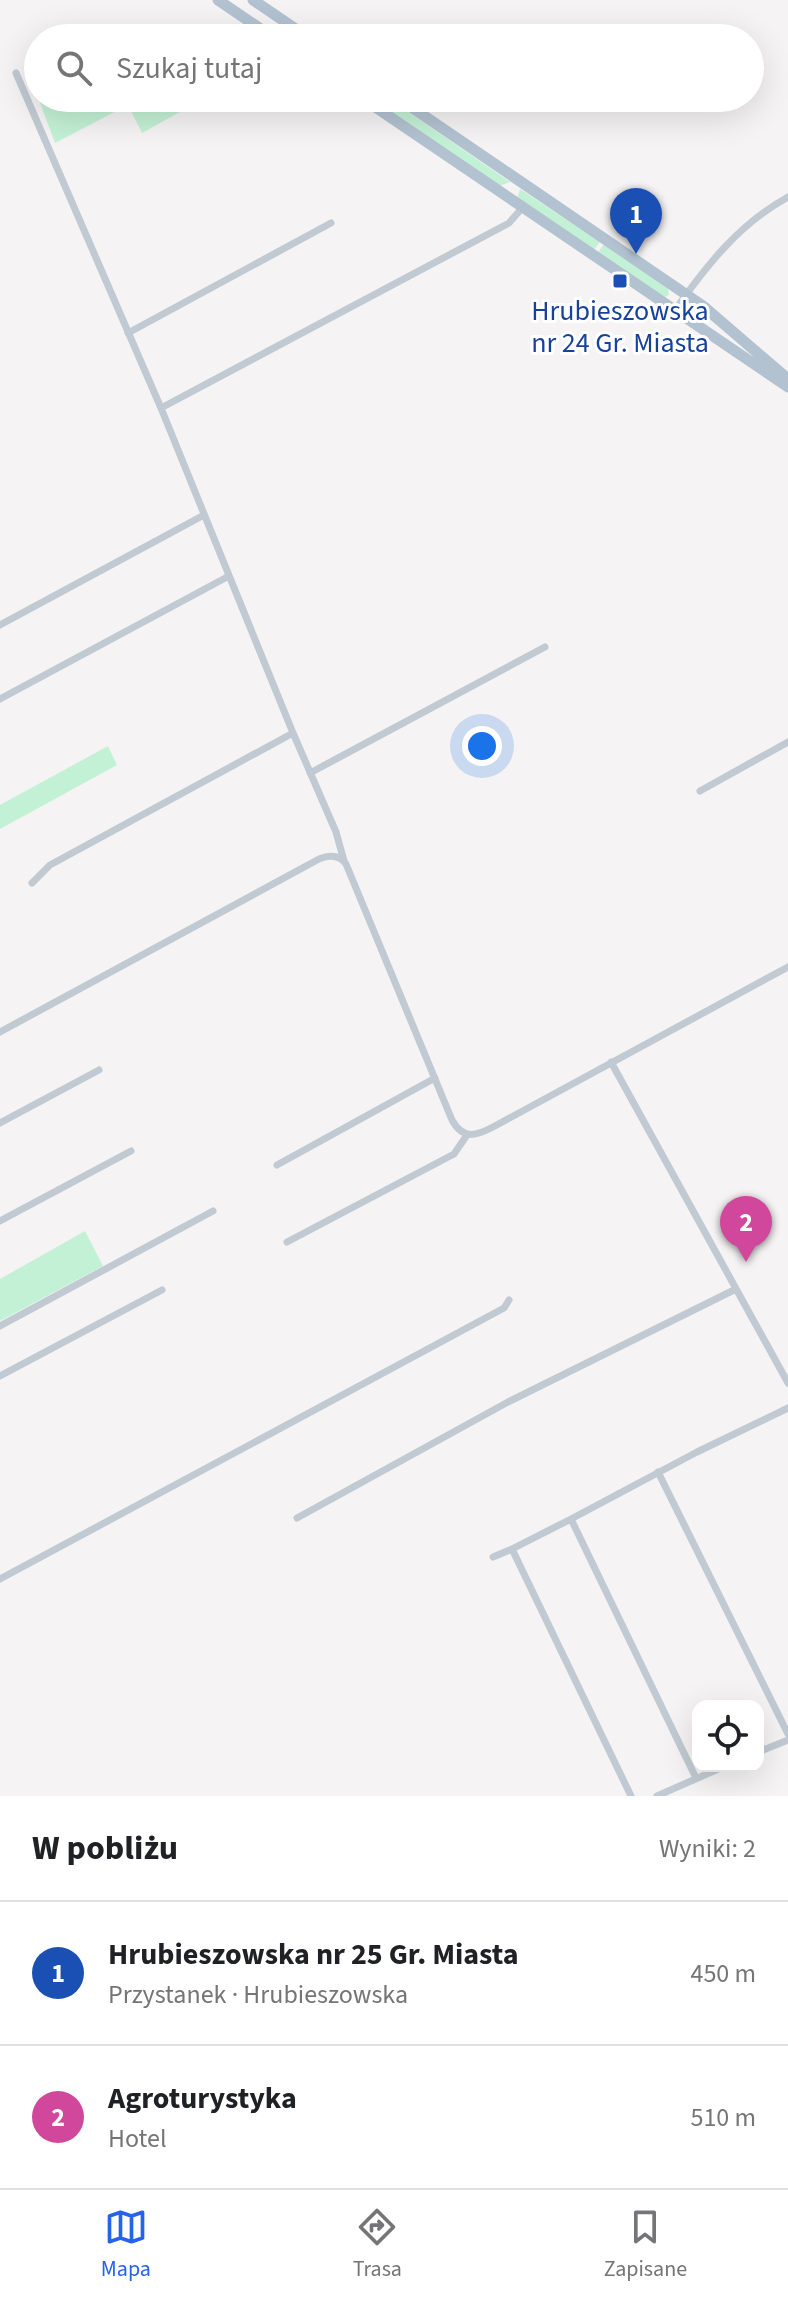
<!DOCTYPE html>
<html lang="pl">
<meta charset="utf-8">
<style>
:root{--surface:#fff;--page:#f6f6f6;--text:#202124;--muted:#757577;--line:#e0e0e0;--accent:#2563eb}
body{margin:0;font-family:"Source Sans 3",sans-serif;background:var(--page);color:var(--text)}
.controls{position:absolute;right:24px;bottom:24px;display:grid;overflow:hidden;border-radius:16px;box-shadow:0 8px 32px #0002}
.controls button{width:72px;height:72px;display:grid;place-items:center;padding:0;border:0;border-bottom:2px solid var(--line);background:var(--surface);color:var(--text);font:40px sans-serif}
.you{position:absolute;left:482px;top:746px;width:28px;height:28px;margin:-20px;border:6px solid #fff;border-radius:50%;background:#1a73e8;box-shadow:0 0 0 12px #1a73e833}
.badge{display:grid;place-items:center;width:52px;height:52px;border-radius:50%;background:var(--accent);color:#fff;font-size:26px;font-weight:700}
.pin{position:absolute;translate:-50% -66px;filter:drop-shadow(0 2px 4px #0008)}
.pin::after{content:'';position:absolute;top:42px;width:28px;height:24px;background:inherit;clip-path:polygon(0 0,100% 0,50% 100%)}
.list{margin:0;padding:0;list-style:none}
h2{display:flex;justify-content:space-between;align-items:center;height:104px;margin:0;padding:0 32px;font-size:34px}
h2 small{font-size:26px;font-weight:400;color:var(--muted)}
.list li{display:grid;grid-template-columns:52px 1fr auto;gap:24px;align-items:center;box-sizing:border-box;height:144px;padding:0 32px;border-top:2px solid var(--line)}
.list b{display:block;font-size:30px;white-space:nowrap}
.list p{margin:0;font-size:26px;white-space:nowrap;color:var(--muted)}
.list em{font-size:26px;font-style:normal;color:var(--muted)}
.icon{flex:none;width:44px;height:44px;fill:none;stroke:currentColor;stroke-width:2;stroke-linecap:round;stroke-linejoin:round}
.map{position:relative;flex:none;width:788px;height:1796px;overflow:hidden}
.search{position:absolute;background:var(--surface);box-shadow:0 8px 32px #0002;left:24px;right:24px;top:24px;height:88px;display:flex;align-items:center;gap:20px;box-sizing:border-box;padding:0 28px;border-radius:44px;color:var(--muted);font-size:30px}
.sheet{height:392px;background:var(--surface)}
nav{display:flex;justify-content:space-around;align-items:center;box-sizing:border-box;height:112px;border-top:2px solid var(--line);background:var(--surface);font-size:22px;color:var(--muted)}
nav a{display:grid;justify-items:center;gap:4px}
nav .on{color:var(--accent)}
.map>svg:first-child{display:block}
</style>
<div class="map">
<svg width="788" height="1796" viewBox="0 0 788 1796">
<rect width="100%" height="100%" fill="#f5f3f3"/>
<path fill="#c3f1d5" d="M 43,98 L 194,98 L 196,103 L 142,133 L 128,105 L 55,143 L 39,100 Z
M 369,98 L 388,98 L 510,182 L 499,186 Z
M 520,189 L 600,242 L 593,251 L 517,199 Z
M 604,244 L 668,288 L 669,295 L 665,297 L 597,254 Z
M 108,746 L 117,765 L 0,829 L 0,805 Z
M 85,1231 L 103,1266 L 0,1321 L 0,1279 Z"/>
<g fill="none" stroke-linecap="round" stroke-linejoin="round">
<path stroke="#c1cad2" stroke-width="7" d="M 16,73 L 161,408 L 293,733 L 336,832 L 344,861
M 675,310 C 707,265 739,224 788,197
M 128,333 L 331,223
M 161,408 L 509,223 L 523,207
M 0,625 L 204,515
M 0,699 L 229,576
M 310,773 L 545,647
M 700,791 L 788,742
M 32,883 L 50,865 L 293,733
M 0,1032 L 319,859 C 329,855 339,854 346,864 L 452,1120 C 463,1140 476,1136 493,1127 L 788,967
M 611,1062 L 788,1383
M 0,1123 L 99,1070
M 277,1165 L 435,1078
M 0,1221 L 131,1151
M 287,1242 L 454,1154 L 467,1135
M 0,1326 L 213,1211
M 0,1376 L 162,1290
M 658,1472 L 788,1734
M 297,1518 L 508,1402 L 736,1289
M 571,1519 L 697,1452 L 788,1408
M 493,1557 L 512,1549
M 0,1579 L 504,1308 L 509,1300
M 758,1752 L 788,1740
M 631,1796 L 512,1549 L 571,1519 L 696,1778
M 657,1796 L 725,1766"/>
<path stroke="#b3c2d1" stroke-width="11" d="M 218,0 L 274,38
M 253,0 L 309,38
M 362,98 L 788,387
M 398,98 L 703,306 L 788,379"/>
</g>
<rect fill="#1a4fb4" stroke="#fff" stroke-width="3" x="612" y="273" width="16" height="16" rx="4"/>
<g text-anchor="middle" stroke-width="6" stroke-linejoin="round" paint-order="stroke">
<g font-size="28" fill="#164399" stroke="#fff">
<text x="620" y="320">Hrubieszowska<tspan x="620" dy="32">nr 24 Gr. Miasta</tspan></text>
</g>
</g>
</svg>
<div class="controls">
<button><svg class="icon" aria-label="locate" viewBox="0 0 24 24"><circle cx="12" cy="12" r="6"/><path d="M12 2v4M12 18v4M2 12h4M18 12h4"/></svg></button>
</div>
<div class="you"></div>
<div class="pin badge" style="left:636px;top:254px;background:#1a4fb4">1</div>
<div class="pin badge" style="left:746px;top:1262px;background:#d1479c">2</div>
<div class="search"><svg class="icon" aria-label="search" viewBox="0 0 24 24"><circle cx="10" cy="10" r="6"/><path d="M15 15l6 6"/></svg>Szukaj tutaj</div>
</div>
<section class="sheet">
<h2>W pobliżu<small>Wyniki: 2</small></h2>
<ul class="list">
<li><span class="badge" style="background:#1a4fb4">1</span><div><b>Hrubieszowska nr 25 Gr. Miasta</b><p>Przystanek · Hrubieszowska</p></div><em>450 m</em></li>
<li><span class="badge" style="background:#d1479c">2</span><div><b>Agroturystyka</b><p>Hotel</p></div><em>510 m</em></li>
</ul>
</section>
<nav>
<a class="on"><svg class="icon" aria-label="map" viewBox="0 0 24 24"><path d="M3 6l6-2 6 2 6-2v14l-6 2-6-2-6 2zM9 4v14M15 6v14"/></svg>Mapa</a>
<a><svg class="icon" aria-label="directions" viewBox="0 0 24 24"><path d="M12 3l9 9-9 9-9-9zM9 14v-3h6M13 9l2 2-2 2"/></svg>Trasa</a>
<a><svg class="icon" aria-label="saved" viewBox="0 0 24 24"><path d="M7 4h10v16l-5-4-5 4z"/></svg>Zapisane</a>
</nav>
